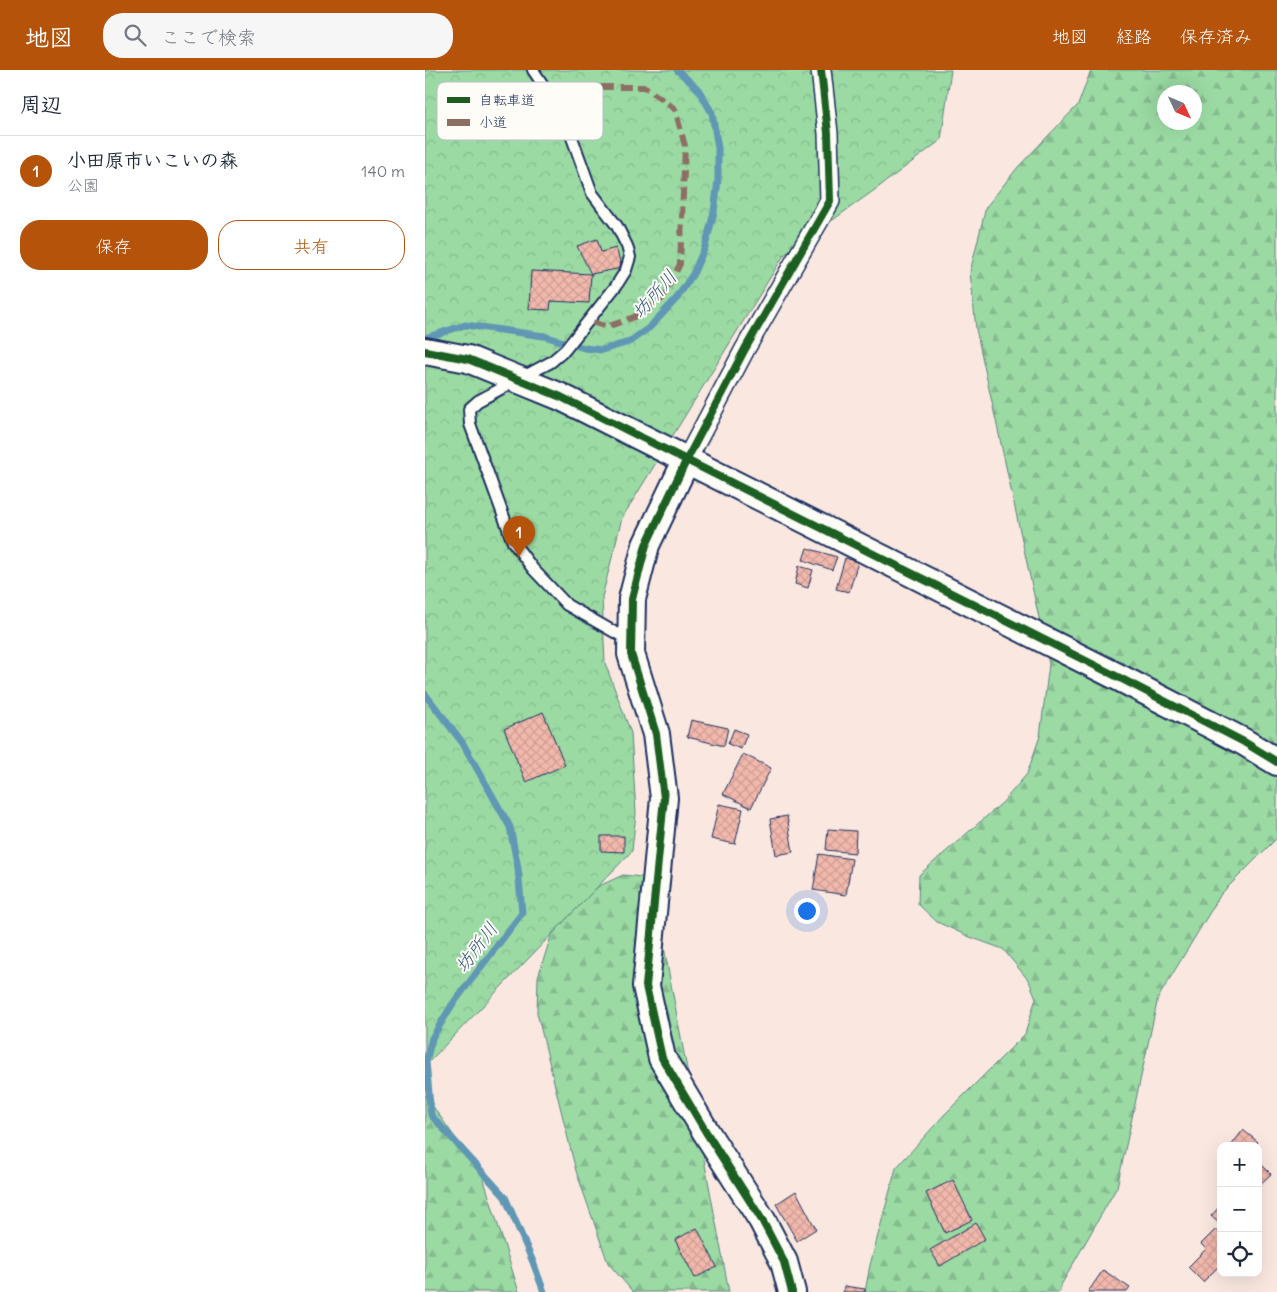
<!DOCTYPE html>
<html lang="ja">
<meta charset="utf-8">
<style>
:root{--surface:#fff;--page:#f6f6f7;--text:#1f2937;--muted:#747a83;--line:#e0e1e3;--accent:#b45309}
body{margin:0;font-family:Delius,"Klee One",sans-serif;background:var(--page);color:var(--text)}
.controls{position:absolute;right:15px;bottom:15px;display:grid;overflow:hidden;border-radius:10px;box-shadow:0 5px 20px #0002}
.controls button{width:45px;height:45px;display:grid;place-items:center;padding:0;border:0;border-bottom:1px solid var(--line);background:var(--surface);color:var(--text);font:25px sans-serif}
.compass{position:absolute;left:732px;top:15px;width:45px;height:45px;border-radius:50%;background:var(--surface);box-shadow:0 5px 20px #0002;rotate:134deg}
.you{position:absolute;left:381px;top:840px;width:18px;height:18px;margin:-12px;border:4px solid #fff;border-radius:50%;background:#1a73e8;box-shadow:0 0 0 8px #1a73e833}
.badge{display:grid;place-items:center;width:32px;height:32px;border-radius:50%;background:var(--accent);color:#fff;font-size:16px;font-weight:700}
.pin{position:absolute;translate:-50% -41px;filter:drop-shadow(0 1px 2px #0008)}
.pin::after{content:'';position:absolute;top:26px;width:18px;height:15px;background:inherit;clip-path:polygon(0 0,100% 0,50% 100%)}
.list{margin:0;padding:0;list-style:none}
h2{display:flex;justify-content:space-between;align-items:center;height:65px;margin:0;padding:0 20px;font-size:21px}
h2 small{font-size:16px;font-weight:400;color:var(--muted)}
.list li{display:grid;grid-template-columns:32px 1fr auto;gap:15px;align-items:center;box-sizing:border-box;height:70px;padding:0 20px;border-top:1px solid var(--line)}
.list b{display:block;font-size:19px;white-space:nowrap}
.list p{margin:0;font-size:16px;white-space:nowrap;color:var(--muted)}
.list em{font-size:16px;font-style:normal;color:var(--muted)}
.actions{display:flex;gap:10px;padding:15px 20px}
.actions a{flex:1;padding:11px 0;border:1px solid var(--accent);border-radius:20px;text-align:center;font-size:18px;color:var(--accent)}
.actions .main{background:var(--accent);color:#fff}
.icon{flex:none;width:28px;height:28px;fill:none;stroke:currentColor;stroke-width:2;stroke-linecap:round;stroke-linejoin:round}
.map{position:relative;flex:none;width:852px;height:1222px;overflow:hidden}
header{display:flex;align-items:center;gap:30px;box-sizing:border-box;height:70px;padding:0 25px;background:var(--accent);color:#fff}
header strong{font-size:24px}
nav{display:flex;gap:28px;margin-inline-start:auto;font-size:18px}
.search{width:350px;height:45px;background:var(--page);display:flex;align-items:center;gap:12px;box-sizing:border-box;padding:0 18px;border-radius:20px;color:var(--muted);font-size:19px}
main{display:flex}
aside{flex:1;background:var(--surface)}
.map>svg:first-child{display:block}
</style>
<header>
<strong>地図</strong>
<div class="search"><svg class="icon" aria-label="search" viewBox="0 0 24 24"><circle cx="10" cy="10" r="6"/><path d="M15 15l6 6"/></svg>ここで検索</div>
<nav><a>地図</a><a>経路</a><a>保存済み</a></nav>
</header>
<main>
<aside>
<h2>周辺<small></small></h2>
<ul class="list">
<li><span class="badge">1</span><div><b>小田原市いこいの森</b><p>公園</p></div><em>140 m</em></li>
</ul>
<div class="actions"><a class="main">保存</a><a>共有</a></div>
</aside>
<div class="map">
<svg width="852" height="1222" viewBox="0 0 852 1222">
<defs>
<pattern id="forest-firs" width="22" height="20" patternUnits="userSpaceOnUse" patternTransform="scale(1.25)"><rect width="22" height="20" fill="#9bdaa3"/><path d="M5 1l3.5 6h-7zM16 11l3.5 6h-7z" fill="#85bb8f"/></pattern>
<pattern id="park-crowns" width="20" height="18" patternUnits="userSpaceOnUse" patternTransform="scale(1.25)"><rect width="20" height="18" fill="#9bdaa3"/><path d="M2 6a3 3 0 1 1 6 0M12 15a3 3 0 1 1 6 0" fill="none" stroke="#85bb8f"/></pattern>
<pattern id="building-cross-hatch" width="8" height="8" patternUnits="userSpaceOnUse" patternTransform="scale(1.25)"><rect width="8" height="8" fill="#f2b8ac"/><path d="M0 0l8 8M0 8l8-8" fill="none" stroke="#cf9e96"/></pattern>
</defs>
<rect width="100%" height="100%" fill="#fae8e0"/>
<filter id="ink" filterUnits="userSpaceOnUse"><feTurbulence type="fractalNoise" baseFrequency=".02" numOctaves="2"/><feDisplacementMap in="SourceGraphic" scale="10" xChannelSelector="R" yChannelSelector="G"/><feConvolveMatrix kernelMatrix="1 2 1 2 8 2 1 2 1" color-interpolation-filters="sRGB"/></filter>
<g filter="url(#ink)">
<path fill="url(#forest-firs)" stroke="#5b8480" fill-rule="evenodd" d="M 666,0 L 852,0 L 852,768 L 796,824 L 733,928 L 692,1117 L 635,1217 L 635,1222 L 440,1222 L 445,1195 L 471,1098 L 520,1044 L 600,964 L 611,928 L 604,911 L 578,879 L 545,867 L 512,852 L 493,834 L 494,805 L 578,732 L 602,704 L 615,666 L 624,594 L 551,259 L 545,202 L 561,137 L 593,97 L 653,35 ZM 740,22 L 770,22 L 770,52 L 740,52 Z
M 198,805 L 226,808 L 304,1222 L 208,1222 L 183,1193 L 151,1101 L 112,943 L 113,907 L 126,866 L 151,837 L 174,816 Z
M 0,1025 L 58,1107 L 94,1222 L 0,1222 Z"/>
<path fill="url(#park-crowns)" stroke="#5b8480" d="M 0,0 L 526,0 L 516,70 L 451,119 L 359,185 L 197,448 L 177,527 L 180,593 L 206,663 L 211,743 L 207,781 L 0,996 Z"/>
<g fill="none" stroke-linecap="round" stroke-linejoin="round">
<path stroke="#6197b4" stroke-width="7" d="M 0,268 L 40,255 L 119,266 L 159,278 L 177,280 L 204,272 L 225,257 L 252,228 L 268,204 L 280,177 L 289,142 L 293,110 L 293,78 L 287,43 L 273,19 L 252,0
M 0,624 L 37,672 L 85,757 L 93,798 L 97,843 L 27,935 L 7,968 L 1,991 L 6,1045 L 80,1127 L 108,1192 L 119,1222"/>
</g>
<path fill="url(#building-cross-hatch)" stroke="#1b2f5e" d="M 172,169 L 176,182 L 191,178 L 197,198 L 166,204 L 152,176 Z
M 106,201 L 166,204 L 164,233 L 126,231 L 125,240 L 104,239 Z
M 382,478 L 412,487 L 407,500 L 378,490 Z
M 420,488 L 433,492 L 424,522 L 411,519 Z
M 374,496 L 388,500 L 383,518 L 370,514 Z
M 118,642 L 140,695 L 101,712 L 79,659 Z
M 266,650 L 303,658 L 299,676 L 262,667 Z
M 309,659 L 322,664 L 316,679 L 303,674 Z
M 318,684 L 346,698 L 326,738 L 298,724 Z
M 294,734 L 318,739 L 310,774 L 286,769 Z
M 362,746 L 368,782 L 351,785 L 345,749 Z
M 403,759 L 431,761 L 430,783 L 401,780 Z
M 176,766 L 199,766 L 199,782 L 176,781 Z
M 394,784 L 427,789 L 421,825 L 388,820 Z
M 818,1060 L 833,1072 L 830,1076 L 806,1076 Z
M 833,1091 L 846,1104 L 833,1116 Z
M 528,1110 L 547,1150 L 520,1163 L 501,1123 Z
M 371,1121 L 391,1159 L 372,1171 L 351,1134 Z
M 796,1135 L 796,1155 L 786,1146 Z
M 551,1153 L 560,1169 L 515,1196 L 505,1180 Z
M 272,1158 L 292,1197 L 270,1208 L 250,1170 Z
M 791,1159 L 796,1164 L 796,1194 L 778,1212 L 763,1197 L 781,1179 L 776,1174 Z
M 678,1200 L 705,1218 L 702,1222 L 663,1222 Z
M 419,1216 L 440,1219 L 440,1222 L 418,1222 Z"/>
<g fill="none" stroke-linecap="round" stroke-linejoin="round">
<g stroke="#1b2f5e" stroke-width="14">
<path id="lane" d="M 108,0 L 140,48 L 167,123 L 192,156 L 202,176 L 205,187 L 201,200 L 191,216 L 140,280 L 126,292 L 53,331 L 44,339 L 45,354 L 88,472 L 108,499 L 142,535 L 205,571"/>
</g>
<g stroke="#1b2f5e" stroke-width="22">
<path id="street" d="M 261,391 L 320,279 L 405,131 L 403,63 L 396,0"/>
</g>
<g stroke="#1b2f5e" stroke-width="30">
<path id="secondary" d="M 0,281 L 43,289 L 136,327 L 693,607 L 819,672 L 852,692
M 261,391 L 221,475 L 207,529 L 206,584 L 231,664 L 239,728 L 221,916 L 237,988 L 281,1062 L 337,1150 L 359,1192 L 367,1222"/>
</g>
<use href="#lane" stroke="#fdfcf7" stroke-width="10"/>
<use href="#street" stroke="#fdfcf7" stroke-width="19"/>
<use href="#secondary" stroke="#fdfcf7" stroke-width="26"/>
<path stroke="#8d6e63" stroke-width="6" stroke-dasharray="12 6" stroke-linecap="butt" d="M 122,21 L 176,17 L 220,17 L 250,39 L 260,76 L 255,194 L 237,229 L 209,247 L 182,257 L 164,251"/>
<g stroke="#fdfcf7" stroke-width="11">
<path id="cycleway" d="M 0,281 L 43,289 L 136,327 L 693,607 L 819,672 L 852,692
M 367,1222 L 359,1192 L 337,1150 L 281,1062 L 237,988 L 221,916 L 239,728 L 231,664 L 206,584 L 207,529 L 221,475 L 261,391 L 320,279 L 405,131 L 403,63 L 396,0"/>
</g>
<use href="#cycleway" stroke="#1b5e20" stroke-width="8"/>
</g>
</g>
<g text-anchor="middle" stroke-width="4" stroke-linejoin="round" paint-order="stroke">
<g font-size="19" font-style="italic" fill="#385a82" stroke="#fdfcf7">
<text transform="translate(229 224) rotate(-49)" y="7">坊所川</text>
<text transform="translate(51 877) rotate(-53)" y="7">坊所川</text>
</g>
</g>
<rect x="12" y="12" width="166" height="58" rx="8" fill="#fdfcf7" stroke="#b9bec9" stroke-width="1"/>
<rect x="22" y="27" width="23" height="6" fill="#1b5e20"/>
<rect x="22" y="49" width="23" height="7" fill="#8d6e63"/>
<g font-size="14" fill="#1b2f5e">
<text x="54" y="35">自転車道</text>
<text x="54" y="57">小道</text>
</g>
</svg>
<div class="controls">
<button>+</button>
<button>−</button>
<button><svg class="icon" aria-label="locate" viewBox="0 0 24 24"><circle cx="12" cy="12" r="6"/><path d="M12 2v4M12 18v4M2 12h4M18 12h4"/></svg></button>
</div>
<svg class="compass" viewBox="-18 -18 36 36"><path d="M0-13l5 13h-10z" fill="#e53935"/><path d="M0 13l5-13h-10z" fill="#747a83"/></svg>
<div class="you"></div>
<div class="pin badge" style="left:94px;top:487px">1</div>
</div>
</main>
